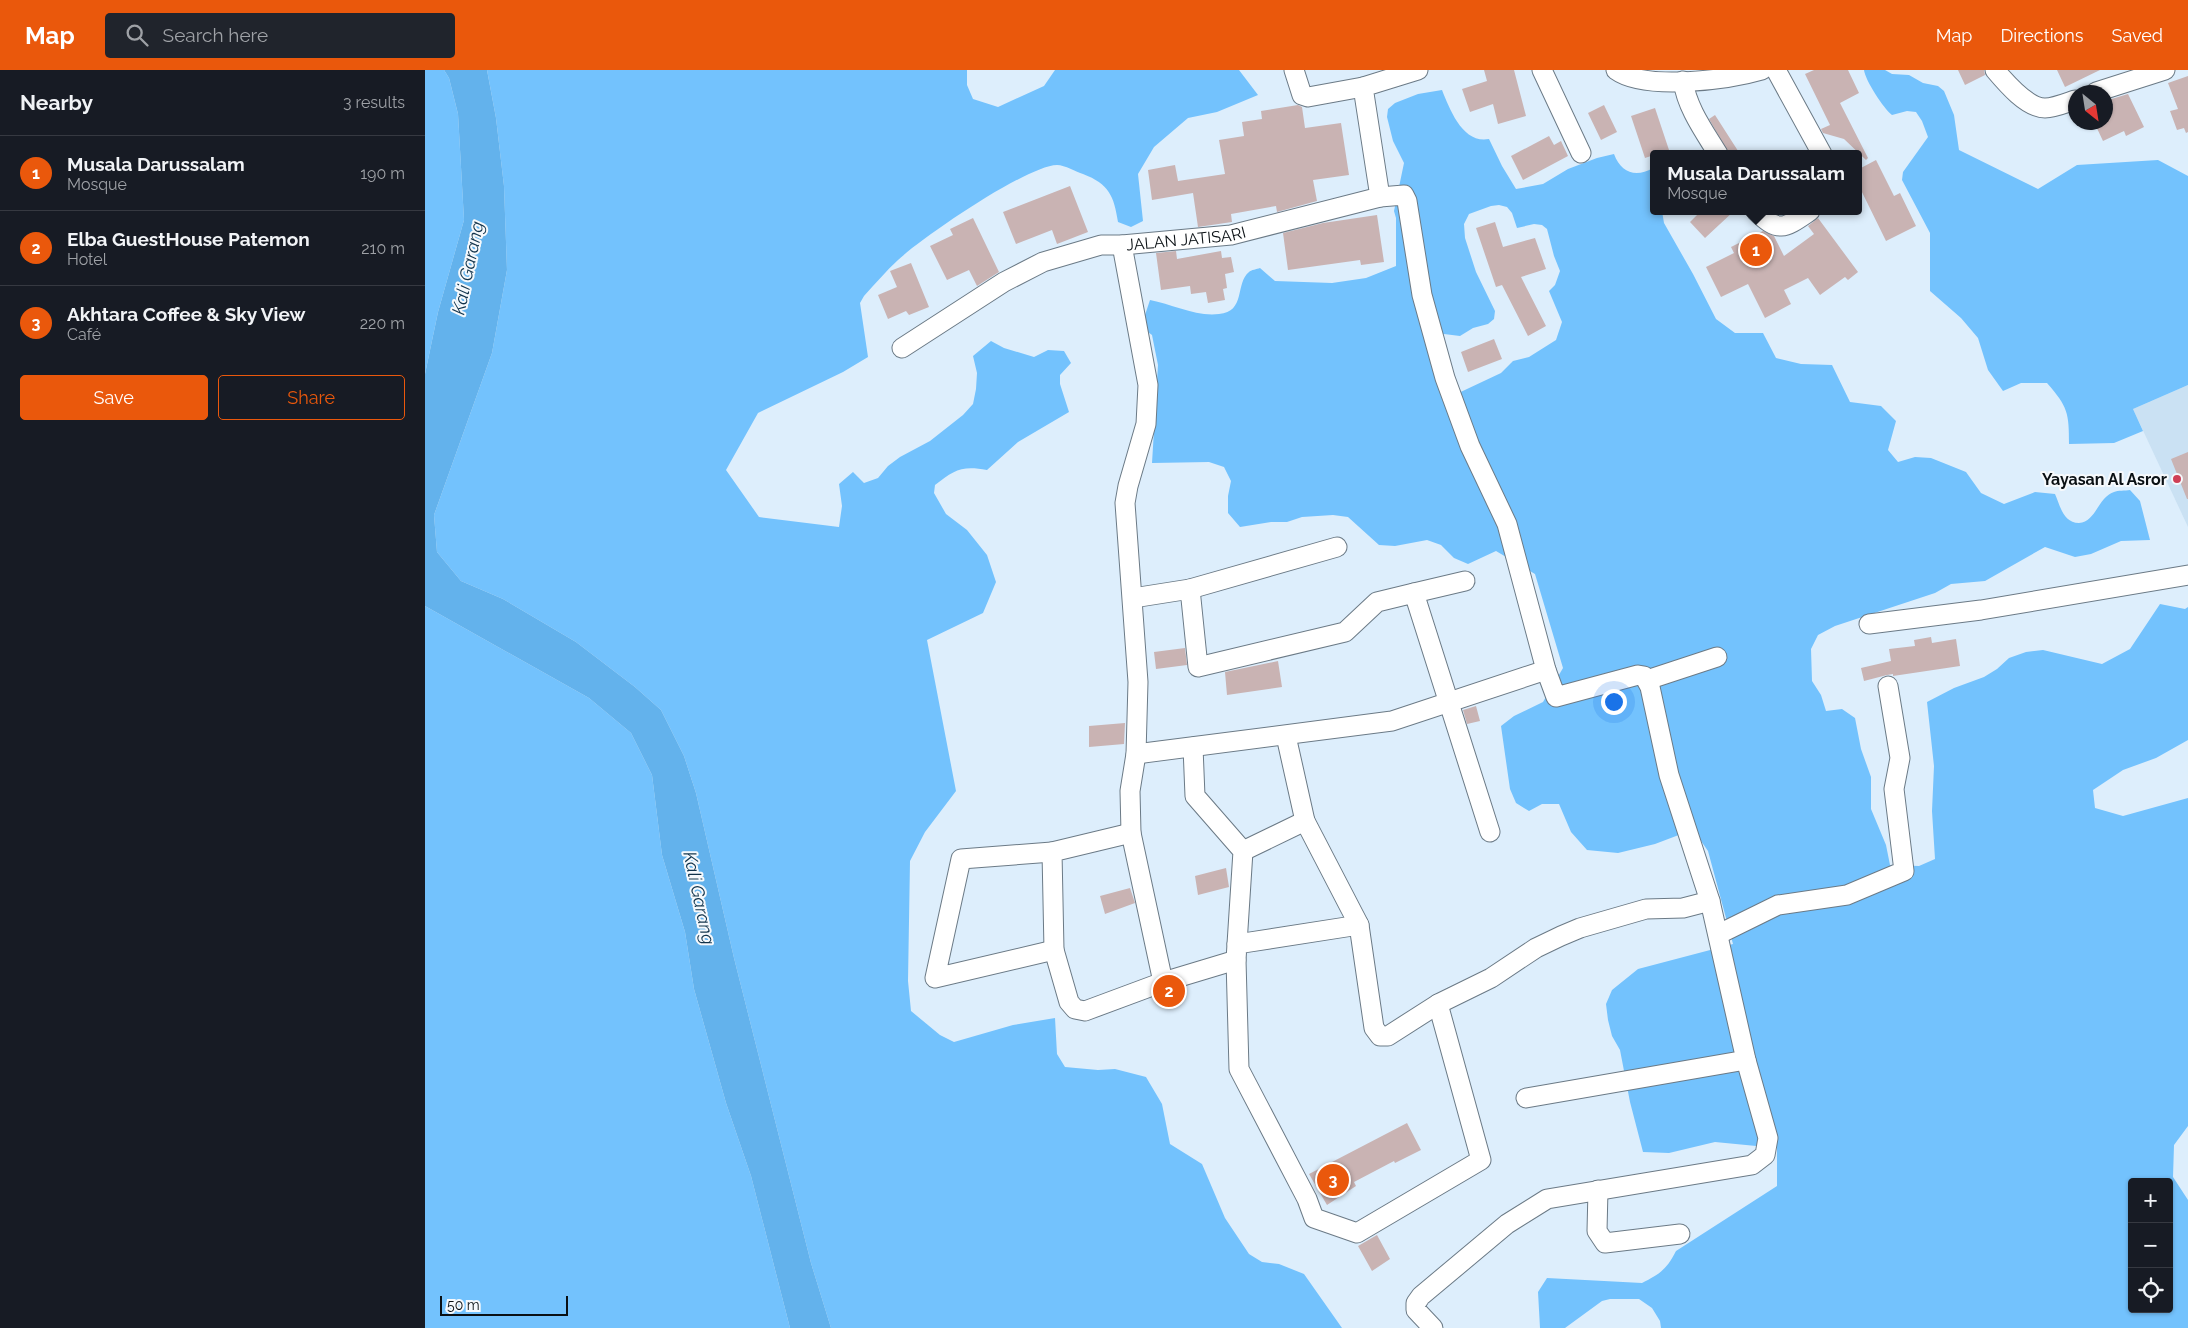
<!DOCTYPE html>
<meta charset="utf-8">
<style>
:root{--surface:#171b24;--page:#20242c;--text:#f1f3f6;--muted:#9ea1a6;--line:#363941;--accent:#ea580c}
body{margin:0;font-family:Raleway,sans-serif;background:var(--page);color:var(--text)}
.controls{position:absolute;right:15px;bottom:15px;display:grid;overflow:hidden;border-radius:5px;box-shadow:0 1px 4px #0004}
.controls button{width:45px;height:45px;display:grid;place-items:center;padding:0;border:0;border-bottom:1px solid var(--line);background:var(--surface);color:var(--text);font:25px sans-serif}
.compass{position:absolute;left:1643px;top:15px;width:45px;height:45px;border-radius:50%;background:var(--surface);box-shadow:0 1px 4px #0004;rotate:150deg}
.scale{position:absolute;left:15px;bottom:12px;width:128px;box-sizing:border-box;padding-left:5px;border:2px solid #0a1014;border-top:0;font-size:14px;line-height:18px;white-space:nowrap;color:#0a1014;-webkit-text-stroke:4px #f6f9fc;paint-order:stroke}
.you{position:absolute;left:1188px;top:631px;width:18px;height:18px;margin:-12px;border:4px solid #fff;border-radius:50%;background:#1a73e8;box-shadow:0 0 0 8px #1a73e833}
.badge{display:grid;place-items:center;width:32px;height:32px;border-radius:50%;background:var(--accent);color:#fff;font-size:16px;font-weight:700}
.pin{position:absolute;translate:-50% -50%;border:2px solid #fff;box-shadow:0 1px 5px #0006}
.popup{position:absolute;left:1225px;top:80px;width:212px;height:65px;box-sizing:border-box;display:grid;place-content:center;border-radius:5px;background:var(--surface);filter:drop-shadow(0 1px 4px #0005);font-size:16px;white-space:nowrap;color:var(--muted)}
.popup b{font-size:19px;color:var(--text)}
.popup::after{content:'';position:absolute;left:50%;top:100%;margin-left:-10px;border:10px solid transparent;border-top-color:var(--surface)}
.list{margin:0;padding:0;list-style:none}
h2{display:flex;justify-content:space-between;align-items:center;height:65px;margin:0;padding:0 20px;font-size:21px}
h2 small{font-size:16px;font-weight:400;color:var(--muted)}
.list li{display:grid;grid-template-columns:32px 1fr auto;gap:15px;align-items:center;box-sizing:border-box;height:75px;padding:0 20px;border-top:1px solid var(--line)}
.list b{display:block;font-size:19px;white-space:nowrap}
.list p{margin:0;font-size:16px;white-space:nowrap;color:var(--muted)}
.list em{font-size:16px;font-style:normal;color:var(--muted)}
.actions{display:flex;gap:10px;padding:15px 20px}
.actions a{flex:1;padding:11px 0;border:1px solid var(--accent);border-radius:5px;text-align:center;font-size:18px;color:var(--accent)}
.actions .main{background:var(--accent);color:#fff}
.icon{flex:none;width:28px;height:28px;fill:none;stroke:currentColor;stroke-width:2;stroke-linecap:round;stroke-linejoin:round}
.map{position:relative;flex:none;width:1763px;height:1258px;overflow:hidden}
header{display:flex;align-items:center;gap:30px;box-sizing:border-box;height:70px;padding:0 25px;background:var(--accent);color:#fff}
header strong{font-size:24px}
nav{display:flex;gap:28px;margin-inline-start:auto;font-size:18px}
.search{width:350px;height:45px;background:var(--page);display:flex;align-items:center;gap:12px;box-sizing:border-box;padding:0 18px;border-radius:5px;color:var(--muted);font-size:19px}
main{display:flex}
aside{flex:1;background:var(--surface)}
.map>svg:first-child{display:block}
</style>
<header>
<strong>Map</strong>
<div class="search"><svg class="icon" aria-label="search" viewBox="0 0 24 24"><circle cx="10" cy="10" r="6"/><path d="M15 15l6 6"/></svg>Search here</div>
<nav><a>Map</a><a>Directions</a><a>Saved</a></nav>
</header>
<main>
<aside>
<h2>Nearby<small>3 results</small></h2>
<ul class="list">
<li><span class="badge">1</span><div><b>Musala Darussalam</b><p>Mosque</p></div><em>190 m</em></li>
<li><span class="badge">2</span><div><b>Elba GuestHouse Patemon</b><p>Hotel</p></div><em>210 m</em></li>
<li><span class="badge">3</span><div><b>Akhtara Coffee &amp; Sky View</b><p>Café</p></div><em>220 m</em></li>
</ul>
<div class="actions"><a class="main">Save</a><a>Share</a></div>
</aside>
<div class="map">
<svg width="1763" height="1258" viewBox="0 0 1763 1258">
<rect width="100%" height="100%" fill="#ddeefc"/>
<path fill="#cae1f3" d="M 1763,315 L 1763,457 L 1708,339 Z"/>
<path fill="#73c2fd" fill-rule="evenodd" d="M 0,0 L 19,0 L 24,8 L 33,44 L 39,150 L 13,242 L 0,304 Z
M 62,0 L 542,0 L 542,15 L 548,29 L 573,37 L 619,16 L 630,0 L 814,0 L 833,25 L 792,42 L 763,48 L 729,77 L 713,104 L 718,151 L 706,157 L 693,152 C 689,126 684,114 658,104 C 651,102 640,95 632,95 C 601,96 498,167 473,190 C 461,201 450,214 439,226 L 435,233 L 443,287 L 418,302 L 333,343 L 301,400 L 334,447 L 414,457 L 417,436 L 414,414 L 428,402 L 439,413 L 453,408 L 463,396 L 475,387 L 505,371 L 538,345 L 548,334 L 551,319 L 552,303 L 548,286 L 566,271 L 579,278 L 609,287 L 623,280 L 639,281 L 646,293 L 635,305 L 635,314 L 644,342 L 593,372 L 562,400 C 537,395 529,400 510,415 L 509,423 L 521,444 L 542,460 L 562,485 L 571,512 L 558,543 L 502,570 L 531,721 L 500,762 L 485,791 L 483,911 L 486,941 L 515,965 L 529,972 L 588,955 L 630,948 L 632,984 L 640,997 L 673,1000 L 690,999 L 721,1007 L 737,1034 L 745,1074 L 777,1094 L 800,1148 L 824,1184 L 837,1192 L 854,1194 L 879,1204 L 917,1258 L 406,1258 L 386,1193 L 309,888 L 271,723 L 259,686 L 236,640 L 210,617 L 151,572 L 78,529 L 36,511 L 12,482 L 9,445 L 67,283 L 82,200 L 79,116 L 71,48 Z
M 1439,0 L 1460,0 L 1467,4 L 1484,5 L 1498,13 L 1513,16 L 1519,21 L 1529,45 L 1534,80 L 1613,119 L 1652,95 L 1733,90 L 1763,106 L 1763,315 L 1708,339 L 1718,361 L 1689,373 L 1644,374 C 1644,343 1643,337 1622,313 L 1596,313 L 1578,321 L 1563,300 L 1553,268 L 1536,248 L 1505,221 L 1505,163 L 1477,110 L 1478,102 L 1503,67 L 1497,51 L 1491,42 L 1482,41 L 1467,45 C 1459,39 1440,10 1439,0 Z
M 1017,20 C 1025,40 1038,74 1064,69 L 1077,96 L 1091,119 L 1118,114 L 1143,99 L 1172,88 L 1189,84 C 1196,103 1211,108 1228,98 L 1228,141 L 1237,141 L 1239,153 L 1268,204 L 1291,249 L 1310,263 L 1338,263 L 1351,288 L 1376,294 L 1407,295 L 1425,332 L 1456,336 L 1471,351 L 1463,380 L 1473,392 L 1490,387 L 1506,388 L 1541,402 L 1556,423 L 1579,434 L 1610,422 L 1630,424 C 1635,435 1638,453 1654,453 C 1671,452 1673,427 1689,422 C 1693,420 1700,421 1705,420 L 1715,431 L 1725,470 L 1696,471 L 1666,484 L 1650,487 L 1620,477 L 1560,511 L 1526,514 L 1510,523 L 1410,556 L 1393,565 L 1386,579 L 1387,611 L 1396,625 L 1401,641 L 1417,639 L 1430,648 L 1436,679 L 1446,707 L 1446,739 L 1461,775 L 1465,795 L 1494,796 L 1510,789 L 1507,741 L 1509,696 L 1502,632 L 1529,618 L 1559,607 L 1572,599 L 1584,588 L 1601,582 L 1618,580 L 1677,594 L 1705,579 L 1735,534 L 1760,539 L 1763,537 L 1763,670 L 1731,688 L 1698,700 L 1668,720 L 1670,738 L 1698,746 L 1763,728 L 1763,1056 L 1749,1075 L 1748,1107 L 1763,1130 L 1763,1258 L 1236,1258 L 1235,1251 L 1227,1238 L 1214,1229 L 1185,1229 L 1177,1231 L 1140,1258 L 1115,1258 L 1113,1222 L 1122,1208 L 1217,1213 C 1235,1204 1242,1199 1251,1181 L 1352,1116 L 1352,1078 L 1290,1072 L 1244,1083 L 1218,1082 L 1205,1032 L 1195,980 L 1187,966 L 1183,950 L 1181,934 L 1187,920 L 1213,899 L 1308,874 L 1283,781 L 1274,768 L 1259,763 L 1230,774 L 1193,783 L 1162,780 L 1146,762 L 1134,734 L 1117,734 L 1104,741 L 1091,733 L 1085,719 L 1076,656 L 1089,646 L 1118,632 L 1138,598 L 1110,504 L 1071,481 L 1043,494 L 1029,488 L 1016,475 L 1002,470 L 970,476 L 954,475 L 923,447 L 908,445 L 877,447 L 862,452 L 846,452 L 815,457 L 803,443 L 803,426 L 806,411 L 799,397 L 784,392 L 727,393 L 733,295 L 727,265 L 716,257 L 725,230 C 747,234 771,247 794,244 C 821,242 810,213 824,202 C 826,200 832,199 835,198 L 850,211 L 907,213 L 941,208 L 971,196 L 971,148 L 969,141 L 979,93 L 968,71 L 962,47 L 963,39 L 970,33 L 993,24 ZM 1074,135 L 1082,137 L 1087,143 L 1092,158 L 1109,154 L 1117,155 L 1122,159 L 1129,186 L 1135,201 L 1130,215 L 1124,221 L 1137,252 L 1131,270 L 1104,287 L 1088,291 L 1076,303 L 1025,327 C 1010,304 999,295 1012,267 L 1019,264 L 1035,266 L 1048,258 L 1063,254 L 1069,249 L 1070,241 L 1051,202 L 1040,168 L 1039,154 L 1044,144 L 1066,136 ZM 1707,1112 L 1744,1112 L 1744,1239 L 1707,1239 Z
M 0,536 L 164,628 L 206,663 L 227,705 L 237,785 L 260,862 L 269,919 L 301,1033 L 326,1106 L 365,1258 L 0,1258 Z"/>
<path fill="#63b2ec" d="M 19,0 L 62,0 L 71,48 L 79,116 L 82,200 L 67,283 L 9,445 L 12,482 L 36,511 L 78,529 L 151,572 L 210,617 L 236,640 L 259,686 L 271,723 L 309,888 L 386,1193 L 406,1258 L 365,1258 L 326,1106 L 301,1033 L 269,919 L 260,862 L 237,785 L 227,705 L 206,663 L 164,628 L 0,536 L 0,304 L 13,242 L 39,150 L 33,44 L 24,8 Z"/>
<path fill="#c9b3b3" d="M 1059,0 L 1089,0 L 1101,46 L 1073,54 L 1068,34 L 1045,42 L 1037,19 L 1062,11 Z
M 1389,0 L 1423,0 L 1434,23 L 1415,33 L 1443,88 L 1441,90 L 1419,69 L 1398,63 L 1396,59 L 1405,55 L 1380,4 Z
M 1533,0 L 1559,0 L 1560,5 L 1540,15 Z
M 1632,0 L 1675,0 L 1640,17 Z
M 1763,6 L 1763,62 L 1761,63 L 1759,58 L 1752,60 L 1745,41 L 1753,39 L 1743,13 Z
M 1703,24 L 1719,57 L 1701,66 L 1699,61 L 1678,71 L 1669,52 L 1680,52 L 1680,31 Z
M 873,35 L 877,37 L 880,58 L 916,53 L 924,105 L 888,110 L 892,131 L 852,142 L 851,136 L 806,144 L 807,152 L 773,157 L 768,123 L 727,130 L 723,100 L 750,95 L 753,111 L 800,104 L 794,70 L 819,66 L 817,52 L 837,49 L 836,41 Z
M 1179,35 L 1192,62 L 1176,70 L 1163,43 Z
M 1230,38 L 1244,80 L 1220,88 L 1206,46 Z
M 1290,45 L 1315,84 L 1304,84 L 1284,49 Z
M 1124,66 L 1129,75 L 1136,71 L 1143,86 L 1098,110 L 1086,86 Z
M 1451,90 L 1469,126 L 1475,123 L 1491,156 L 1461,171 L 1434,116 L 1434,99 Z
M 645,116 L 663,162 L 632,174 L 627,160 L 591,174 L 578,142 Z
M 1276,141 L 1309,141 L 1280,168 L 1265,152 Z
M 952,145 L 959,192 L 936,195 L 935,190 L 863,200 L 858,163 L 898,153 Z
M 548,148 L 574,202 L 552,216 L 544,200 L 522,210 L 505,176 L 528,165 L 525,159 Z
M 1393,148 L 1433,202 L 1423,210 L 1420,207 L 1395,225 L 1383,208 L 1359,220 L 1366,234 L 1340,248 L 1323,214 L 1296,227 L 1281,197 L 1309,183 L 1306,177 L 1338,161 L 1349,166 L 1359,186 L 1389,164 L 1383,156 Z
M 1070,152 L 1078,177 L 1110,168 L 1121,199 L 1096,207 L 1121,256 L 1103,266 L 1077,215 L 1071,217 L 1051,158 Z
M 751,181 L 752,189 L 796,181 L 797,188 L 806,187 L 809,202 L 800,204 L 802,218 L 798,219 L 800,230 L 783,233 L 781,222 L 766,224 L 765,216 L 736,220 L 731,183 Z
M 486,193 L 504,237 L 484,245 L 481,241 L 463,249 L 453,225 L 472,217 L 465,201 Z
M 1069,269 L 1077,289 L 1043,302 L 1036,282 Z
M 1763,382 L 1763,429 L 1762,429 L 1746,389 Z
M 1506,567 L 1507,573 L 1531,569 L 1535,596 L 1468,606 L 1468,604 L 1462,605 L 1439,611 L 1436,598 L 1466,591 L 1464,579 L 1490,576 L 1489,570 Z
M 760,578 L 762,595 L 731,599 L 729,582 Z
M 853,591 L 857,617 L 802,625 L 800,602 Z
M 1051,636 L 1055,651 L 1042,654 L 1038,640 Z
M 700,653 L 699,674 L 664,677 L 664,656 Z
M 801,798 L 804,817 L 773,825 L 770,806 Z
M 705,818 L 710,833 L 680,844 L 675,826 Z
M 982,1053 L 996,1080 L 970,1093 L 969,1091 L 929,1112 L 931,1116 L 902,1135 L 884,1104 Z
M 952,1165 L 965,1189 L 947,1201 L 933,1176 Z"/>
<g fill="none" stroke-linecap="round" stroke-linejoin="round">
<g stroke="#6b7a86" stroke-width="21">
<g id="street">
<path d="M 869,0 L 877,25 L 883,27 L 938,17"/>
<path d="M 1117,0 L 1156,83"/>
<path d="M 1191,0 C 1220,21 1303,10 1337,0"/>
<path d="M 1351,0 L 1397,84"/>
<path d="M 1570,0 C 1581,13 1602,38 1620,38 C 1629,38 1641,33 1650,30"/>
<path d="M 1258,11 C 1262,38 1279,61 1293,84"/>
<path d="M 1671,22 L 1740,0"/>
<path d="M 1331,141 C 1354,164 1360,158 1385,141"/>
<path d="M 697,175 L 723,315 L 721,354 L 703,416 L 700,433 L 713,612 L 711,684 L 705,721 L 706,763 L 738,912 L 811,890 L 812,874 L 934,855 L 949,958 L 955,966 L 963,966 L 1013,934 L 1066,908 L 1111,878 L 1136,866 L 1155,858 L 1221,839 L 1258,838 L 1285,831 L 1321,990 L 1343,1068 L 1340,1085 L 1327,1095 L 1122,1129 L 1082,1154 L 996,1226 L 991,1233 L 991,1240 L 1008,1258"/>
<path id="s1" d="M 477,278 L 579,212 L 618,192 L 676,175 L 697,175 L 806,165 L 955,127 L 938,17 L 993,0"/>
<path d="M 765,519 L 912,477"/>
<path d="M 989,523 L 1040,511"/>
<path d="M 708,528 L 765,519 L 773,597 L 920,562 L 952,532 L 989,523 L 1065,762"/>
<path d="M 1444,554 L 1556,540 L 1763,505"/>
<path d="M 1121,600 L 1131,627 L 1213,605 L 1219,606 L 1225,617 L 1244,705 L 1285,831"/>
<path d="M 1222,610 L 1292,587"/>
<path d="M 861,666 L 880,751 L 934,855"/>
<path d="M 768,677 L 770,726 L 818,781 L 812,874"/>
<path d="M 711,684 L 967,651 L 1121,600 L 1082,454 L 1045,376 L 1020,308 L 997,225 L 982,131 L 979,125 L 955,127"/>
<path d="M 706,763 L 627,782 L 629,880 L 644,932 L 650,939 L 660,941 L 738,912"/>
<path d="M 818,781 L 880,751"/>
<path d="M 627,782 L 536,789 L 510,908 L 629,880"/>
<path d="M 1294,864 L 1353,835 L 1422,825 L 1479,801 L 1469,719 L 1475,688 L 1463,616"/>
<path d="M 811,890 L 814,999 L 882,1129 L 889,1148 L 932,1163 L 1056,1090 L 1013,934"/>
<path d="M 1101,1028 L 1321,990"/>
<path d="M 1173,1120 L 1172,1161 L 1180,1173 L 1255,1164"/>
</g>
</g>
<use href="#street" stroke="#fff" stroke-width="19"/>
</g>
<circle fill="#cf3f56" stroke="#f6f9fc" stroke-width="2" cx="1752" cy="409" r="5"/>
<g text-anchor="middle" stroke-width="4" stroke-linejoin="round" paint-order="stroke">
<g font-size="16" fill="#0a1014" stroke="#f6f9fc">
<text dy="6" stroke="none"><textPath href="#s1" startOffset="311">JALAN JATISARI</textPath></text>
</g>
<g font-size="16" font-weight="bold" fill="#0a1014" stroke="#f6f9fc" text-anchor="end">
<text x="1742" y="415">Yayasan Al Asror</text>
</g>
<g font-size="18" font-style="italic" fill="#11334b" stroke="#f6f9fc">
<text transform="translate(43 198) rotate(-78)" y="6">Kali Garang</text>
<text transform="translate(274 828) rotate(78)" y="6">Kali Garang</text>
</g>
</g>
</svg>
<div class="controls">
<button>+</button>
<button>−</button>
<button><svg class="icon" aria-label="locate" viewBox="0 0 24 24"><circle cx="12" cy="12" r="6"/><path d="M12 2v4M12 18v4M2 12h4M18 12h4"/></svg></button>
</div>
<svg class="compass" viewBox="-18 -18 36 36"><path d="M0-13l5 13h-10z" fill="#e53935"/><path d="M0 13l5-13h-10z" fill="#9ea1a6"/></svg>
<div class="scale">50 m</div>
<div class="you"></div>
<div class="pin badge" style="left:1331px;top:180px">1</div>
<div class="popup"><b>Musala Darussalam</b>Mosque</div>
<div class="pin badge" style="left:744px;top:921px">2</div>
<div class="pin badge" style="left:908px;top:1110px">3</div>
</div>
</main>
